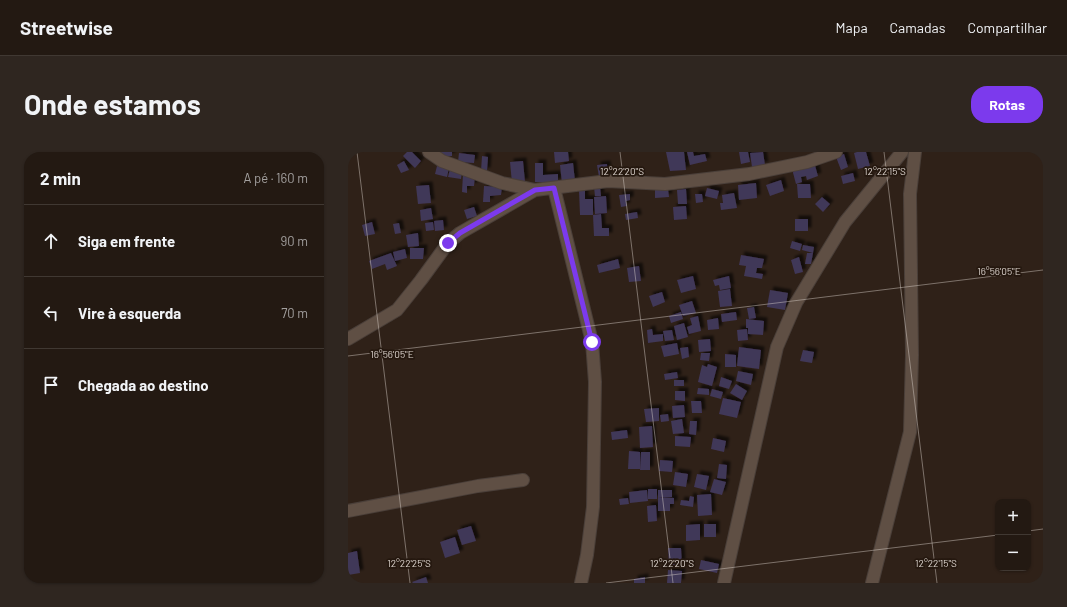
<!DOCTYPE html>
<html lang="pt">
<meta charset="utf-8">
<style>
:root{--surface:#231912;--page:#2f2620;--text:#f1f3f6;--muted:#a3a09f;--line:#403832;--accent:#7c3aed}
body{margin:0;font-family:Barlow,sans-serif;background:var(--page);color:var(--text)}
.controls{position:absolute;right:12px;bottom:12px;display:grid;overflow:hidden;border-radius:8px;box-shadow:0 1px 3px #0004}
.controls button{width:36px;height:36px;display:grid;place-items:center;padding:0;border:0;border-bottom:1px solid var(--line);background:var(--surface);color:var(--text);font:20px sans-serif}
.stop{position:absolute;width:12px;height:12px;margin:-9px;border:3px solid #7c3aed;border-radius:50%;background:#fff}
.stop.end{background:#7c3aed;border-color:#fff;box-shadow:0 1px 4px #0008}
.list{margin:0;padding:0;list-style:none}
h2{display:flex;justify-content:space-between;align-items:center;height:52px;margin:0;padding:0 16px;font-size:17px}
h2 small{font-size:13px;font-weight:400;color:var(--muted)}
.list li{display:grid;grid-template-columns:26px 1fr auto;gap:12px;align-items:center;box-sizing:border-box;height:72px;padding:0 16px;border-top:1px solid var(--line)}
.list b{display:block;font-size:15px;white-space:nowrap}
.list em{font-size:13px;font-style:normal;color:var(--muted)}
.icon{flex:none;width:22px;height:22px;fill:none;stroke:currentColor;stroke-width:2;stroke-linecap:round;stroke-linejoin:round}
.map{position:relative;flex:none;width:695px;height:431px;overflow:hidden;border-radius:16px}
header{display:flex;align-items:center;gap:24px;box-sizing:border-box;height:56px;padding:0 20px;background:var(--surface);border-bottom:1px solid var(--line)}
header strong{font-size:19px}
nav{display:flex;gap:22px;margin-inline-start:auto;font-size:14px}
.intro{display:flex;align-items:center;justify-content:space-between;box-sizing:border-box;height:96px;padding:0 24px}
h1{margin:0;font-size:28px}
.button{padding:10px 18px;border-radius:16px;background:var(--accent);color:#fff;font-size:14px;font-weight:700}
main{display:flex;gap:24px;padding:0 24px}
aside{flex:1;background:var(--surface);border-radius:16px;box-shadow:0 1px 3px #0004}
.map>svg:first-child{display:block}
</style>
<header>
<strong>Streetwise</strong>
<nav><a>Mapa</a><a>Camadas</a><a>Compartilhar</a></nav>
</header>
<div class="intro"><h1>Onde estamos</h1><a class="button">Rotas</a></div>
<main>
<aside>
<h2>2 min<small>A pé · 160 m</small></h2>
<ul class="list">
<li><svg class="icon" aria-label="ahead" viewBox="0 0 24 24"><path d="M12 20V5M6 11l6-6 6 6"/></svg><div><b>Siga em frente</b></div><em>90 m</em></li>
<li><svg class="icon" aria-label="left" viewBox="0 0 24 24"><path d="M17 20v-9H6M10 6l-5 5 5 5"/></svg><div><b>Vire à esquerda</b></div><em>70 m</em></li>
<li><svg class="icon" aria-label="arrive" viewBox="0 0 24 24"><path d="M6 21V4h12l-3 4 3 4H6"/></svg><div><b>Chegada ao destino</b></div></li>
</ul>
</aside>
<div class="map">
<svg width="695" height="431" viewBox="0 0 695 431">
<defs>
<filter id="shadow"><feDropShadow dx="3.5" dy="-3.5" stdDeviation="1" flood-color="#0009"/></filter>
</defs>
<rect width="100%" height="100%" fill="#2f2118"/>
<path fill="#413758" filter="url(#shadow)" d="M 59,0 L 64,0 L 73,9 L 67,16 L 55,4 Z
M 91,0 L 104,0 L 104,4 L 91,5 Z
M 206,0 L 220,0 L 221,9 L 207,11 Z
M 318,0 L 336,0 L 338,18 L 322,19 Z
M 339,0 L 345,0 L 346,4 L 357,2 L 359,9 L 342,13 Z
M 391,0 L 400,0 L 402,10 L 393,12 Z
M 415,0 L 417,13 L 404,15 L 402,1 Z
M 509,0 L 518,0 L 522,14 L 510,17 L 506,1 Z
M 111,1 L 127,3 L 126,11 L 110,10 Z
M 496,2 L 500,15 L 493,18 L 488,5 Z
M 134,4 L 140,5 L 139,19 L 133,19 Z
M 56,9 L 61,18 L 53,21 L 49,13 Z
M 175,9 L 177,30 L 164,31 L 162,10 Z
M 466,10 L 470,24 L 459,28 L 458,24 L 453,25 L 454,30 L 448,32 L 444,17 Z
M 187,11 L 195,11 L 195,23 L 210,22 L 210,30 L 187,30 Z
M 225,11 L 227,29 L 214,31 L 212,13 Z
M 259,12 L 260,24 L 251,25 L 249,13 Z
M 89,14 L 101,16 L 99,25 L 87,22 Z
M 102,17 L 114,18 L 113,27 L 100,25 Z
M 505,21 L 507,29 L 495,32 L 493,24 Z
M 115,22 L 127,23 L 126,34 L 119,34 L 119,41 L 114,40 Z
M 433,28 L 436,39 L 422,44 L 418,33 Z
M 408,31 L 409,46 L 391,48 L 390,33 Z
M 449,32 L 462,32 L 463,46 L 450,46 Z
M 81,33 L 83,51 L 70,52 L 68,34 Z
M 136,34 L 154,35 L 153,43 L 142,44 L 142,50 L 135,50 Z
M 252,34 L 253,44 L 247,44 L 246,35 Z
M 359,36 L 371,39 L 369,47 L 357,44 Z
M 320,37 L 321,45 L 307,46 L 307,38 Z
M 338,37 L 339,52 L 330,52 L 329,38 Z
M 231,38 L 237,38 L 237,47 L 245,47 L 245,63 L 232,63 Z
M 386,41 L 389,56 L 373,58 L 372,51 L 375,51 L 374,43 Z
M 282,42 L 282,48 L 278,49 L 279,54 L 273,55 L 271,43 Z
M 347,42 L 354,42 L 355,50 L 348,51 Z
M 258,44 L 259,61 L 247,62 L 246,45 Z
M 474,45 L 482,52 L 475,60 L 467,52 Z
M 338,54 L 339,67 L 326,68 L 325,55 Z
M 126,55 L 129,64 L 119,67 L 116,58 Z
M 83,56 L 85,67 L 73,69 L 72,58 Z
M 289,60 L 290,66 L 278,68 L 277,62 Z
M 253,62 L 254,76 L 261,76 L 261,84 L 246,84 L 245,63 Z
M 447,67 L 460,67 L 460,79 L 447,79 Z
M 95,68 L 96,78 L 87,79 L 86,69 Z
M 24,70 L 27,82 L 17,84 L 14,73 Z
M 85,70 L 86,78 L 78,79 L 77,71 Z
M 51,71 L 53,81 L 47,82 L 45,72 Z
M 70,81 L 71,94 L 60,95 L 58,83 Z
M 444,89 L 454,92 L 452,99 L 442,96 Z
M 455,93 L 466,95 L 465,101 L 454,98 Z
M 62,96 L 76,96 L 75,107 L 62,107 Z
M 57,97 L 59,106 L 47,109 L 45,100 Z
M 43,101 L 49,114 L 39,118 L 37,112 L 24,117 L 21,109 Z
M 459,101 L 465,101 L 463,112 L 457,112 Z
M 393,103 L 416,107 L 414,116 L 409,116 L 408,121 L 415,122 L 414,127 L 396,124 L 398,114 L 391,113 Z
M 451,105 L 455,120 L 447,122 L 443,108 Z
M 270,107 L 272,116 L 251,121 L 249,113 Z
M 291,114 L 293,129 L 281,130 L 279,116 Z
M 345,124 L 348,137 L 333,141 L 329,128 Z
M 381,124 L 383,136 L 372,138 L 371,133 L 367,134 L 365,128 Z
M 382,137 L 384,154 L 372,155 L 370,139 Z
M 422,138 L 440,141 L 437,158 L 419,155 Z
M 314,140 L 317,150 L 305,155 L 301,144 Z
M 344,149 L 348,161 L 335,164 L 331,153 Z
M 406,155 L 408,166 L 401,167 L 399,156 Z
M 333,160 L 335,167 L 323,171 L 321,164 Z
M 388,160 L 389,168 L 374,170 L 373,162 Z
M 350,164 L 353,179 L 341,182 L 339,175 L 344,173 L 342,166 Z
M 370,166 L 371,177 L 360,178 L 359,168 Z
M 398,167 L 416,169 L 415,183 L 400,182 L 400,176 L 398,176 Z
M 336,171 L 340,185 L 329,188 L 326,174 Z
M 304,177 L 305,183 L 315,182 L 315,189 L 300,191 L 299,178 Z
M 399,177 L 400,188 L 390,189 L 389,178 Z
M 324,178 L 326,188 L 317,189 L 315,179 Z
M 362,187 L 363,199 L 351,200 L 350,188 Z
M 329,191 L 331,202 L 316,205 L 313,194 Z
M 340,195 L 341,205 L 334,207 L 332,196 Z
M 391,195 L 413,198 L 411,217 L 389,214 Z
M 455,198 L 466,200 L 464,211 L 452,209 Z
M 353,201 L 362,201 L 361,209 L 352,208 Z
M 377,202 L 388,203 L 388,215 L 377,215 Z
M 360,212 L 369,215 L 364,234 L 350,230 L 354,213 L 359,215 Z
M 390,219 L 405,222 L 403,233 L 388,229 Z
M 329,220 L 330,226 L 317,228 L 316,222 Z
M 373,225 L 384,229 L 381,237 L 371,234 Z
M 326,228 L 336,228 L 336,234 L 326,234 Z
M 388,232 L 399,239 L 394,248 L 382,241 Z
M 350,236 L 361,237 L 361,243 L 349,242 Z
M 364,237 L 375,240 L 373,247 L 362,244 Z
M 327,239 L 337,239 L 337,249 L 327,248 Z
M 375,246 L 393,250 L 389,266 L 371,262 Z
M 343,249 L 353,249 L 354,261 L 344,261 Z
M 336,253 L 337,265 L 325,266 L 324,254 Z
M 311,256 L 311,269 L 298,270 L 296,257 Z
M 320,262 L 321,269 L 313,270 L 312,263 Z
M 334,267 L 336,281 L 325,282 L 323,269 Z
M 342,269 L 349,269 L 348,283 L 341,282 Z
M 304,274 L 305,295 L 292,296 L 291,275 Z
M 279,278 L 280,286 L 264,288 L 263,280 Z
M 327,284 L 343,285 L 342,295 L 327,294 Z
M 365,286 L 378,289 L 376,300 L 363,297 Z
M 281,299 L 292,300 L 292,317 L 280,317 Z
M 293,300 L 302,300 L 302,318 L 292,318 Z
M 312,308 L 325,309 L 324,320 L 311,319 Z
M 371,312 L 379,313 L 378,327 L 369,326 Z
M 327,320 L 340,322 L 338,335 L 325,333 Z
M 349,322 L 361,324 L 358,338 L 346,335 Z
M 366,327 L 378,330 L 374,343 L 362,340 Z
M 300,337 L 309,337 L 309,347 L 300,347 Z
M 299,338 L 300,349 L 282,351 L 281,340 Z
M 310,338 L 324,338 L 324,345 L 310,345 Z
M 363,342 L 364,363 L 350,364 L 349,343 Z
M 342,344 L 346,345 L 345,355 L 332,353 L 333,348 L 341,349 Z
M 310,345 L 326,346 L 326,352 L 322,352 L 322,359 L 310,359 Z
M 280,346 L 281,352 L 272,353 L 271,347 Z
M 308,353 L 309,369 L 300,370 L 299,354 Z
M 352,372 L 352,388 L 338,389 L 338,373 Z
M 356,372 L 368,372 L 368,385 L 356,385 Z
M 123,374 L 128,389 L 114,393 L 109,378 Z
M 107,385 L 112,401 L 97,406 L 92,390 Z
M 320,396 L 333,396 L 334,413 L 321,414 Z
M 9,399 L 12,421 L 0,423 L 0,401 Z
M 353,408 L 371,412 L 369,421 L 351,417 Z
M 320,418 L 334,419 L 333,431 L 319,431 Z
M 78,425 L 80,431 L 65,431 L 64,430 Z
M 297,425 L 297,431 L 286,431 L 286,427 Z"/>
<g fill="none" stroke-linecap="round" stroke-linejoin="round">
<g stroke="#4a3f39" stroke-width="14">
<path id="minor" d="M 81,0 L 94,9 L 154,31 L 187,38 L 260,29 L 317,32 L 401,22 L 459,10 L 488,0
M 206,36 L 244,190 L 247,230 L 245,355 L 239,403 L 233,431
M 0,187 L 49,158 L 73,128 L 100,91 L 112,81 L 187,38
M 0,359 L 130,334 L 175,328
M 376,431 L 429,195 L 448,151 L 497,70 L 554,0
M 524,431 L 562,280 L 564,203 L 562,42 L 567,0"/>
</g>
<use href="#minor" stroke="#5f4f44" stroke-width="12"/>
</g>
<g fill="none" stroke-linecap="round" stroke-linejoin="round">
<path stroke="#7c3aed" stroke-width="5" d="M 100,91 L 112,81 L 187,38 L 206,36 L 244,190"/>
</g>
<path fill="none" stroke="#ddd4ce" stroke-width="1" stroke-opacity="0.45" d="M 9,0 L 62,431M 272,0 L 325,431M 536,0 L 589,431M 0,204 L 695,118M 680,379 L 695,377M 258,431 L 650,383"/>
<g font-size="10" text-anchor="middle" fill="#ddd4ce" stroke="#25180f" stroke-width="3.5" stroke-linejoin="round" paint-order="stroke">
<text x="274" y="23">12°22'20"S</text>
<text x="537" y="23">12°22'15"S</text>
<text x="651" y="123">16°56'05"E</text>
<text x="44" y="206">16°56'05"E</text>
<text x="61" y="415">12°22'25"S</text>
<text x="324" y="415">12°22'20"S</text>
<text x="588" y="415">12°22'15"S</text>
</g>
</svg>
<div class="controls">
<button>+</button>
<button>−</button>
</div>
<div class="stop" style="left:244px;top:190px"></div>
<div class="stop end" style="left:100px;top:91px"></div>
</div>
</main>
